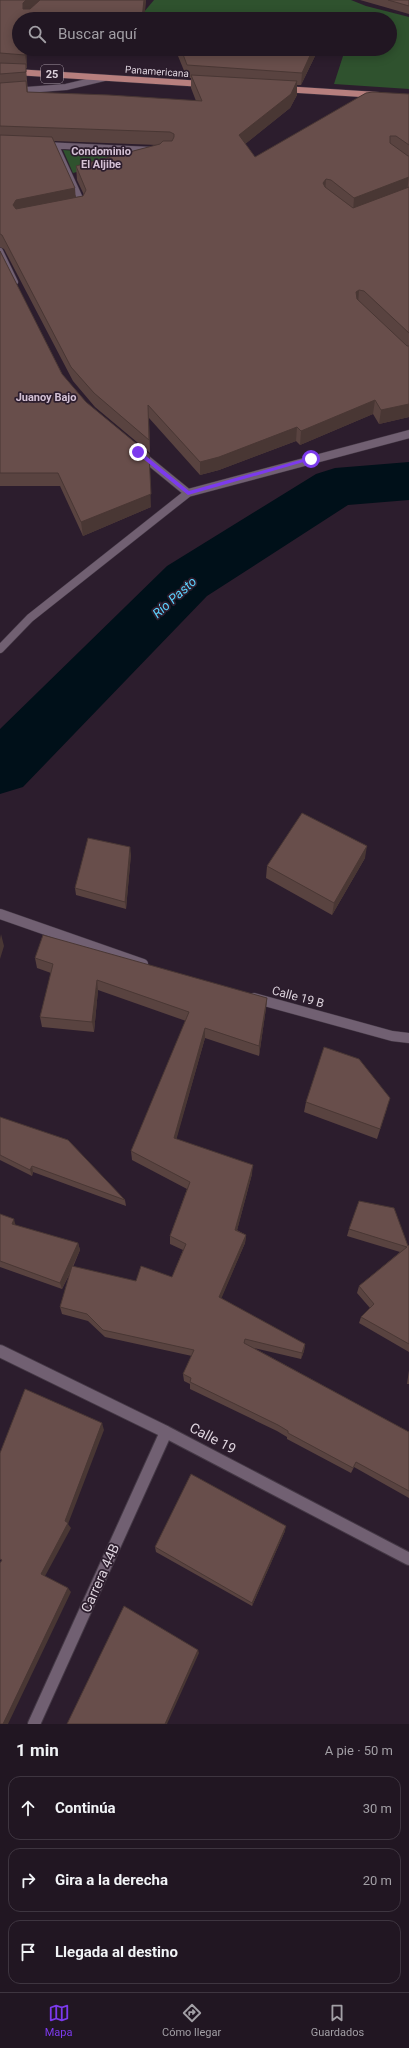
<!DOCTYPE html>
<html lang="es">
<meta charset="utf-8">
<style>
:root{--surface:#211622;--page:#2d232f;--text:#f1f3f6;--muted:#a29fa5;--line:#3e3540;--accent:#7c3aed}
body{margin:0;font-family:Roboto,sans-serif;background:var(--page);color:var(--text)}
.stop{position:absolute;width:12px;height:12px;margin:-9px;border:3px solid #7c3aed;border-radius:50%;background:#fff}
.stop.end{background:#7c3aed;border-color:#fff;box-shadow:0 1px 4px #0008}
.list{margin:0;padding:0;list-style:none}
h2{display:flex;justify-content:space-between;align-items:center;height:52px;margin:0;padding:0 16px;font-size:17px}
h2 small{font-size:13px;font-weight:400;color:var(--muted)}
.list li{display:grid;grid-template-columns:26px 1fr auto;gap:12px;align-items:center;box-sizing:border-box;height:64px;margin:0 8px 8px;padding:0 8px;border:1px solid var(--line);border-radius:12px}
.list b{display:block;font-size:15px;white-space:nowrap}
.list em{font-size:13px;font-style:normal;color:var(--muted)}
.icon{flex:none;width:22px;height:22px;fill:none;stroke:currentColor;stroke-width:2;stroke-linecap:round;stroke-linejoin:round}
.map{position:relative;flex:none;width:409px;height:1724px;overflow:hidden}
.search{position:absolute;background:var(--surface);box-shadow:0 2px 10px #0003;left:12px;right:12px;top:12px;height:44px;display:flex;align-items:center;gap:10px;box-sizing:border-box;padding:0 14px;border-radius:22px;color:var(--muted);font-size:15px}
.sheet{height:268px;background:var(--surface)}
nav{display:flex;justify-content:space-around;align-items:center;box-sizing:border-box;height:56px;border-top:1px solid var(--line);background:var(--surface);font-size:11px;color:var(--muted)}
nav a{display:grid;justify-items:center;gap:2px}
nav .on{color:var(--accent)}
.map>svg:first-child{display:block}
</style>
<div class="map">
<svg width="409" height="1724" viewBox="0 0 409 1724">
<rect width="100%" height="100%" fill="#2c1d2d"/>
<path fill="#2f522e" d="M 154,0 L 351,0 L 366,6 L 409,17 L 409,89 L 334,84 L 343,56 L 316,54 L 296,49 L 390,49 L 390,19 L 138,19 Z
M 63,150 L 115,154 L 119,161 L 73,173 Z"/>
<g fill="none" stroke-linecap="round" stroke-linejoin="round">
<path fill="#001019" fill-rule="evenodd" d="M 409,462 L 409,500 L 348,505 L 207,596 L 23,787 L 0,794 L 0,729 L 167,566 L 316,474 L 335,468 Z"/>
<g stroke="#443845" stroke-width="7">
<path id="minor-far3" d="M 0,92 L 66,87 L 104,78
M 43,145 L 152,150
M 56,146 L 83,205 L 78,206
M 0,251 L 15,282"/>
</g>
<g stroke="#443845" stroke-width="9">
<path id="minor-far2" d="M 139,453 L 188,493
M 0,649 L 30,618 L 188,493 L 409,434"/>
</g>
<g stroke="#443845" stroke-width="11">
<path id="minor-far1" d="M 0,914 L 143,964
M 254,998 L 392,1036 L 409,1038"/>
</g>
<g stroke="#443845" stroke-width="14">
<path id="minor" d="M 0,1351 L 166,1432 L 409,1559
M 34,1724 L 166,1432"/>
</g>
<g stroke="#443845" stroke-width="7">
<path id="primary" d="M 0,71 L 203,84
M 283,89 L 377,95"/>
</g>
<use href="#minor-far3" stroke="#716072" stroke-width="6"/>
<use href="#minor-far2" stroke="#716072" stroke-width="8"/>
<use href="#minor-far1" stroke="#716072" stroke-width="10"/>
<use href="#minor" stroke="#716072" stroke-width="12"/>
<use href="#primary" stroke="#b77f7e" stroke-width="6"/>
</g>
<path fill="#594340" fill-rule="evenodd" d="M 0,0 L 146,3 L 19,19 L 19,49 L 26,49 L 27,68 L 26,68 L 28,92 L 196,101 L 191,88 L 191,78 L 187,78 L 178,56 L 178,49 L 241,49 L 274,52 L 316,54 L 301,85 L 297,85 L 297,95 L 290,108 L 245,144 L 255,157 L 409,94 L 409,417 L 379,424 L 373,414 L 300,445 L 296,441 L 219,470 L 200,475 L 149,418 L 150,453 L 95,407 L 73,381 L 4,249 L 0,247 ZM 54,141 L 157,145 L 76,166 L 77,180 L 84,195 L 83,196 L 76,197 Z
M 360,0 L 409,0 L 409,14 Z
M 0,251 L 62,374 L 151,507 L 83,536 L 60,486 L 0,486 Z
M 131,854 L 126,909 L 76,895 L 75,888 Z
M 365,858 L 332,915 L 266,878 L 267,866 Z
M 35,958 L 267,998 L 266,1008 L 259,1056 L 205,1038 L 176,1139 L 252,1174 L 237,1230 L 246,1235 L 245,1243 L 221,1298 L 305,1344 L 304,1351 L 301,1359 L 254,1348 L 409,1432 L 409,1498 L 354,1467 L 351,1473 L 287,1439 L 287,1437 L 277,1431 L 190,1389 L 190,1384 L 184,1381 L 183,1374 L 192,1356 L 105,1337 L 88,1321 L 62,1314 L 60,1307 L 70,1273 L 62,1289 L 0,1267 L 0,1214 L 15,1225 L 78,1243 L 80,1250 L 73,1267 L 136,1281 L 172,1277 L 183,1250 L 170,1244 L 170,1236 L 187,1189 L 132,1160 L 131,1151 L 186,1021 L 98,990 L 94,1032 L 42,1027 L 40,1017 L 51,973 L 37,968 Z
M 306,1102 L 387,1108 L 377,1139 L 304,1112 Z
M 0,1117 L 125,1200 L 126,1206 L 33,1172 L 32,1176 L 0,1160 Z
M 349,1229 L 408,1246 L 409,1245 L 409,1352 L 359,1323 L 361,1317 L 370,1308 L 357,1293 L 359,1286 L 400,1252 L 347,1236 Z
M 409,1370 L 409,1384 L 407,1384 Z
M 285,1531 L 252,1606 L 156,1552 L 155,1547 Z"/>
<path fill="#493734" d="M 26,0 L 42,0 L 24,19 L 23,3 Z
M 144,0 L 146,0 L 146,3 L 144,19 L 142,19 Z
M 25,49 L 26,49 L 27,68 L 25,55 Z
M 313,49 L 317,49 L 316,54 L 301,85 L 302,73 Z
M 297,81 L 297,95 L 290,108 L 239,149 L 239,135 Z
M 409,177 L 407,191 L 353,212 L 354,198 Z
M 326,179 L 325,193 L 323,183 Z
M 75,188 L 76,202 L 14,219 L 13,205 L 16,200 Z
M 359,290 L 358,304 L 355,306 L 356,292 Z
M 375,400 L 373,414 L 300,445 L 301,431 Z
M 409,404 L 409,417 L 379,424 L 381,410 Z
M 297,427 L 296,441 L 219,470 L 200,475 L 200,462 Z
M 149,454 L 151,507 L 83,536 L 81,522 Z
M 367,846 L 365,858 L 332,915 L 334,903 Z
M 130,847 L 131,854 L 126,909 L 125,902 Z
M 1,934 L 4,946 L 0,959 L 0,939 Z
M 97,980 L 98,990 L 94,1032 L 92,1022 Z
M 267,998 L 266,1008 L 259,1056 L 259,1046 Z
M 205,1028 L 205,1038 L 174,1148 L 174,1138 Z
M 253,1165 L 252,1174 L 235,1238 L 235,1230 Z
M 32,1166 L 33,1172 L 32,1176 L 30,1170 Z
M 14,1219 L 16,1227 L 12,1224 Z
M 246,1235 L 245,1243 L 219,1304 L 219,1297 Z
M 78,1243 L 80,1250 L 62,1289 L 60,1283 Z
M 305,1344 L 304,1351 L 301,1359 L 302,1353 Z
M 102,1423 L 104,1430 L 68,1524 L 71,1528 L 44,1578 L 41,1574 L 65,1521 Z
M 286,1526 L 285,1531 L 252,1606 L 252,1603 Z
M 68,1588 L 71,1592 L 8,1724 L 3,1724 Z
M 198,1650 L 199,1653 L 167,1724 L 165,1724 Z"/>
<path fill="#684e4b" stroke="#493734" d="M 0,0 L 26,0 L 23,3 L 23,9 L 30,9 L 40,0 L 144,0 L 142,19 L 19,19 L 19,49 L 25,49 L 25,55 L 0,53 Z
M 388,0 L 409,0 L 409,6 Z
M 181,49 L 241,49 L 274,52 L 275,49 L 313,49 L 302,73 L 187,65 Z
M 0,63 L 26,64 L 26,72 L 0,74 Z
M 191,75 L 297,81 L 291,94 L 239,135 L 255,157 L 366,93 L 373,92 L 409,94 L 409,145 L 396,136 L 390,136 L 390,143 L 408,156 L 409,156 L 409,177 L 354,198 L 331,180 L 326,179 L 323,183 L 325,187 L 353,208 L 409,187 L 409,333 L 364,291 L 359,290 L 356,292 L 357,299 L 407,346 L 409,346 L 409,404 L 381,410 L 375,400 L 301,431 L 297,427 L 219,457 L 200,462 L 148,405 L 149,440 L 94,393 L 71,367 L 2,235 L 0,234 L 0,135 L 52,137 L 75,188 L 16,200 L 13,205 L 16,209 L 83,196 L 86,190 L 76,166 L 160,144 L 163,141 L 172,141 L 174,137 L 174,134 L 170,132 L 0,126 L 0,83 L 26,81 L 27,92 L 109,95 L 202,101 Z
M 0,251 L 62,374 L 86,402 L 149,454 L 151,494 L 81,522 L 58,473 L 0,473 Z
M 302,813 L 367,846 L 334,903 L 267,866 Z
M 88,838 L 130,847 L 125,902 L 75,888 Z
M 43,935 L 267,998 L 259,1046 L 205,1028 L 174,1138 L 253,1165 L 235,1230 L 246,1235 L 219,1297 L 305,1344 L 302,1353 L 245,1339 L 244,1343 L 409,1432 L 409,1491 L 356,1462 L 353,1468 L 288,1433 L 288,1431 L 278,1425 L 190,1382 L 191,1378 L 183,1374 L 194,1350 L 103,1330 L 87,1314 L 60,1307 L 72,1266 L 136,1281 L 141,1266 L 172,1277 L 186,1244 L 170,1236 L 190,1182 L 131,1151 L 189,1012 L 97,980 L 92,1022 L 40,1017 L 53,964 L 35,958 Z
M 324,1047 L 359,1059 L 390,1098 L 380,1129 L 306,1102 Z
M 0,1117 L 68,1140 L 125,1200 L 32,1166 L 30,1170 L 0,1155 Z
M 359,1201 L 394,1208 L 408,1246 L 409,1245 L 409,1344 L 361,1317 L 374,1304 L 359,1286 L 407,1247 L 349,1229 Z
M 0,1214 L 14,1219 L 12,1224 L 78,1243 L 60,1283 L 0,1261 Z
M 25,1389 L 102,1423 L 65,1521 L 68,1523 L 41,1574 L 68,1588 L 3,1724 L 0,1724 L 0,1563 L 2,1560 L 0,1559 L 0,1453 Z
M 191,1474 L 286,1526 L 252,1603 L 155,1547 Z
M 124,1606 L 198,1650 L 165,1724 L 67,1724 Z"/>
<path fill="#7c3aed" d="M 136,451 L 140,451 L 189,491 L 311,457 L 314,459 L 188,495 L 136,453 Z"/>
<g text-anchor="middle" stroke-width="3.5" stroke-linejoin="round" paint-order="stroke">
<g font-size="10" fill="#ddd3dd" stroke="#2c1d2d">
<text transform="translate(157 71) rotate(4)" y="4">Panamericana</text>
</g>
<rect fill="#2c1d2d" stroke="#a89ca8" stroke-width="1" x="41" y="65" width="22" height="18" rx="3"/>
<g font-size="11" font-weight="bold" fill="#ddd3dd">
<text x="52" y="78">25</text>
</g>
<g font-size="11" font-weight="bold" fill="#d4c1d5" stroke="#2c1d2d">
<text x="101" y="155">Condominio<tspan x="101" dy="13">El Aljibe</tspan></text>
<text x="46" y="401">Juanoy Bajo</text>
</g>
<g font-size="12" fill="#ddd3dd" stroke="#2c1d2d">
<text transform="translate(298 997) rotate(15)" y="4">Calle 19 B</text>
</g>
<g font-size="13" font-style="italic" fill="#5cd1fd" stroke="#2c1d2d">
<text transform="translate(174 597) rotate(-42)" y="5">Río Pasto</text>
</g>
<g font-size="14" fill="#ddd3dd" stroke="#2c1d2d">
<text transform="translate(213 1438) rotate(28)" y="5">Calle 19</text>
<text transform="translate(100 1578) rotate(-66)" y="5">Carrera 44B</text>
</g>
</g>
</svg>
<div class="stop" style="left:311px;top:459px"></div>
<div class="stop end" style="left:138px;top:452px"></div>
<div class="search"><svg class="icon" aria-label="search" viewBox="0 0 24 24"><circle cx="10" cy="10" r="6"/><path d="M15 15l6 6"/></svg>Buscar aquí</div>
</div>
<section class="sheet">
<h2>1 min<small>A pie · 50 m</small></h2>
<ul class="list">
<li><svg class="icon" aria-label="ahead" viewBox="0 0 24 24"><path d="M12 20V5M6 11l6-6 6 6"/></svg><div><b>Continúa</b></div><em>30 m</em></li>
<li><svg class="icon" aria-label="right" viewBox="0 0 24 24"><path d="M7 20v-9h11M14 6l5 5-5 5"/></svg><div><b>Gira a la derecha</b></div><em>20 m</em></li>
<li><svg class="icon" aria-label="arrive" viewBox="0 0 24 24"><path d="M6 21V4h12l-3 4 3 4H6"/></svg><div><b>Llegada al destino</b></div></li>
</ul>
</section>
<nav>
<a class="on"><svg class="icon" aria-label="map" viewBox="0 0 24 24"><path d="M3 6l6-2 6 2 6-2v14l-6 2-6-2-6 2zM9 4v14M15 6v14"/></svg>Mapa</a>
<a><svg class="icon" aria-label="directions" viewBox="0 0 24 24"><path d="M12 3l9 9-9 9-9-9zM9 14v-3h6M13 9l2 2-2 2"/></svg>Cómo llegar</a>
<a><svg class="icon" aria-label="saved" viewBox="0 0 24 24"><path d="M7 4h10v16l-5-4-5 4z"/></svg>Guardados</a>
</nav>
